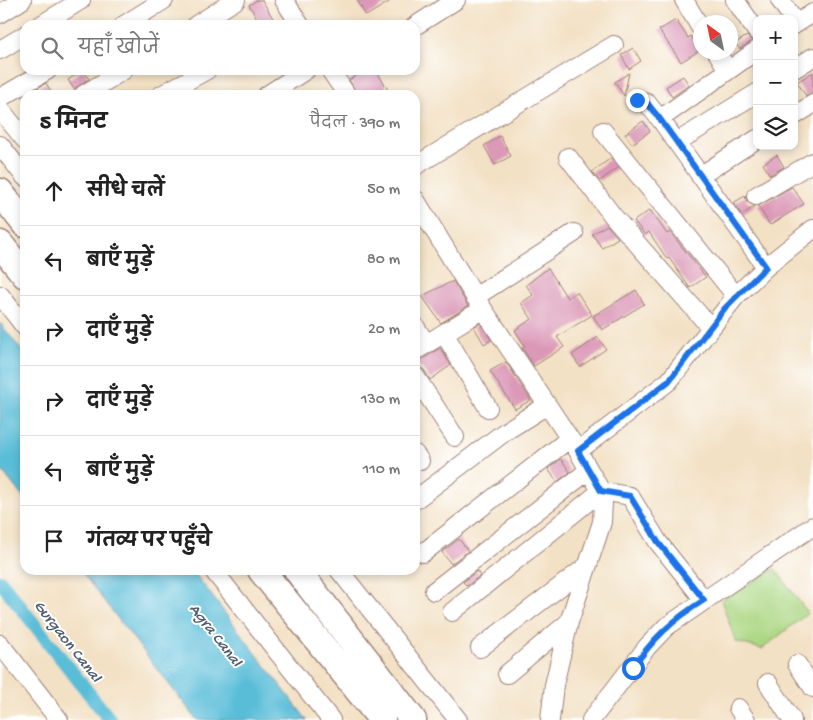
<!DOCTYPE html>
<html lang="hi">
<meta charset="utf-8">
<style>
:root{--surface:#fff;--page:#f6f6f6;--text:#222;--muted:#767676;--line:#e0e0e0}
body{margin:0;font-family:"Gochi Hand","Playpen Sans Deva",sans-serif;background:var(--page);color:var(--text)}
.controls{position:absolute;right:15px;top:15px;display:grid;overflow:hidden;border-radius:10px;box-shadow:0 2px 8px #0003}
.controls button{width:45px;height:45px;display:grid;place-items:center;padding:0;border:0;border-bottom:1px solid var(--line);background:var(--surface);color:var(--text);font:25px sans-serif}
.compass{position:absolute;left:693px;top:15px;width:45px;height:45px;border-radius:50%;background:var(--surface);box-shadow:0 2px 8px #0003;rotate:327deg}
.stop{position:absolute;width:15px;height:15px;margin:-11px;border:4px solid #1a73e8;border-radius:50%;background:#fff}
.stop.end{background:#1a73e8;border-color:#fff;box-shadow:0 1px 5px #0008}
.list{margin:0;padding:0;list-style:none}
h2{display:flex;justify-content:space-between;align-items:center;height:65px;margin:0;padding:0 20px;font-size:21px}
h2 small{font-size:16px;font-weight:400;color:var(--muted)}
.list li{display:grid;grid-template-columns:32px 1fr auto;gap:15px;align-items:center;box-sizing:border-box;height:70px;padding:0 20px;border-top:1px solid var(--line)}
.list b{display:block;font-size:19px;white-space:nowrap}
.list em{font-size:16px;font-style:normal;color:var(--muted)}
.icon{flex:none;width:28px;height:28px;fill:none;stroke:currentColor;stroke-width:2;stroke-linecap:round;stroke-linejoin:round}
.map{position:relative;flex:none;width:813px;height:720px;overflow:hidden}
.search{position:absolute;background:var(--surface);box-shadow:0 2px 8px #0003;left:20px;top:20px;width:400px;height:55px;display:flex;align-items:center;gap:12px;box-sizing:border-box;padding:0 18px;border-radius:15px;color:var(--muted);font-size:19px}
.panel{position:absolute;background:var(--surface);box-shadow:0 2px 8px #0003;left:20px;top:90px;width:400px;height:485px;border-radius:15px}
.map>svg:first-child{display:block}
</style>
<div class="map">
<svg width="813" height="720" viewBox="0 0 813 720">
<rect width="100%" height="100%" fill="#fff"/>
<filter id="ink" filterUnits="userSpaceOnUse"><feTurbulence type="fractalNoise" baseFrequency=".02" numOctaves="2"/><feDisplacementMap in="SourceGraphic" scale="10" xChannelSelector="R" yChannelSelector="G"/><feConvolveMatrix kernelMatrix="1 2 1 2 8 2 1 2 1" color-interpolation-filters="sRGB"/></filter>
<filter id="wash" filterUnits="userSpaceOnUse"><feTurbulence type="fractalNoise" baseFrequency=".0096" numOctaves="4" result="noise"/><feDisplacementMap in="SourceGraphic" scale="20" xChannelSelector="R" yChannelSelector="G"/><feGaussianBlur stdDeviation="1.12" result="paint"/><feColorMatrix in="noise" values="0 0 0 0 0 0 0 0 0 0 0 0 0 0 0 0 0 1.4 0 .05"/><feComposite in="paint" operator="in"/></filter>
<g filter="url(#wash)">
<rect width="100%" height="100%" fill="#f3e1c5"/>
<path fill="#abd783" stroke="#7a7b57" d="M 775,569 L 808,613 L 762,649 L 736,642 L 721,600 Z"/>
<path fill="#5abdd8" stroke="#526e82" d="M 0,323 L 25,355 L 25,500 L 0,468 Z
M 80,570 L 192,570 L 307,720 L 197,720 Z"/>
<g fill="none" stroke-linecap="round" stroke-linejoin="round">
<path stroke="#5abdd8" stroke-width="14" d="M 0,581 L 110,720"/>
</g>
<g id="blocks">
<path fill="#db99b7" d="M 257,0 L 262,0 L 277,25 L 261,25 L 249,5 Z
M 357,0 L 392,0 L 366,16 Z
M 676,20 L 688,38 L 691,36 L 700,50 L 681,62 L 659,30 Z
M 747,36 L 752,41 L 740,49 L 735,43 Z
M 633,48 L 641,61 L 629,69 L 621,55 Z
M 83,70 L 89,79 L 74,89 L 68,80 Z
M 366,70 L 376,70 L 391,95 L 358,95 L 349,80 Z
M 813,72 L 813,93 L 806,96 L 797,82 Z
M 629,73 L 624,96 L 615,82 Z
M 683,76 L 689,85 L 672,97 L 666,87 Z
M 46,83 L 53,95 L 26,95 Z
M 643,121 L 650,131 L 632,144 L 625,134 Z
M 500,136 L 511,156 L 495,165 L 484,146 Z
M 777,155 L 784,167 L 770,175 L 763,164 Z
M 611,158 L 619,167 L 600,181 L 592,172 Z
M 792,187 L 804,204 L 770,225 L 758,206 Z
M 745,196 L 747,202 L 755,206 L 742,215 L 733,203 Z
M 650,210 L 667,234 L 670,232 L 706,277 L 690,288 L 669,258 L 667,259 L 649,232 L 645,235 L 634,221 Z
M 607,225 L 618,238 L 602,248 L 592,234 Z
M 548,268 L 567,298 L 577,292 L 592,315 L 557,337 L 564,347 L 534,366 L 522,348 L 525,346 L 515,330 L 532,319 L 521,303 L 533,295 L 526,285 Z
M 453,281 L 468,306 L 441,323 L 422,296 Z
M 636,290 L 644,304 L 602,330 L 593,316 Z
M 480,323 L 491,340 L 484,344 L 474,327 Z
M 598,337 L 606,349 L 580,367 L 572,355 Z
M 440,348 L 451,365 L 430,380 L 424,370 L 415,364 Z
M 506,362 L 531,400 L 515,409 L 490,371 Z
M 561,459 L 570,472 L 557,482 L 548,469 Z
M 459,539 L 468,551 L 451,564 L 442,552 Z
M 477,571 L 480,576 L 467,586 L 463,582 Z"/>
</g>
</g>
<g filter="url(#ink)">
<use href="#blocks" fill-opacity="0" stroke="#9e8078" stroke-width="1"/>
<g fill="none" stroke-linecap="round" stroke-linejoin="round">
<g stroke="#9e8078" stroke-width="20">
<path id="minor" d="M 284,0 L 300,25
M 684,0 L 700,27
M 735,0 L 757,32
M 780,0 L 793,19
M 0,14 L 22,0
M 41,25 L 81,0
M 124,25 L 164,0
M 196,25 L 236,0
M 794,25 L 813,13
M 415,26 L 456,0
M 0,50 L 25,35
M 717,52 L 727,69
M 794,69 L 813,57
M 330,70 L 347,95
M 83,95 L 124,70
M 161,95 L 207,70
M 267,95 L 306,70
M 0,98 L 48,70
M 637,100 L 647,103 L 660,119 L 766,267
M 0,109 L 25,140
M 794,116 L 813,104
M 660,119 L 757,50
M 603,131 L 736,296
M 677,142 L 757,93
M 0,145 L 25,177
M 568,157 L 613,216 L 710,327
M 415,166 L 614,45
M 700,176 L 757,139
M 756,196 L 813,162
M 415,199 L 475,297 L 578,451 L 601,491 L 603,502 L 602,522 L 569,622 L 554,685 L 550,720
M 0,295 L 25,327
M 475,297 L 574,233
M 415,326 L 426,344
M 444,333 L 488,408
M 415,351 L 483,309
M 415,376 L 455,437
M 578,451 L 669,381 L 736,296 L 766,267 L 813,229
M 415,454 L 420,461
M 415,500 L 506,431 L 547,405
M 423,553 L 569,439
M 213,570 L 331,720
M 339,570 L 458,720
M 434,591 L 589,470
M 452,612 L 601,491 L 630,496 L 658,542 L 704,600
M 0,644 L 59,720
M 480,648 L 587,566
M 797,664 L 813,688
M 507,674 L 569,622
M 768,683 L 792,720
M 738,708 L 746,720
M 591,720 L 647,647 L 666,627 L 813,526"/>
</g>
<g stroke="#9e8078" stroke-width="29">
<path id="highway" d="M 0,192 L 25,224
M 0,244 L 25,275
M 261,570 L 382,720
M 297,570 L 413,720"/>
</g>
<use href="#minor" stroke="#fff" stroke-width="18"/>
<use href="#highway" stroke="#fff" stroke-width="26"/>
</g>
</g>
<g fill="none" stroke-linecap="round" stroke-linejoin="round" filter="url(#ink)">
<path stroke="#1a73e8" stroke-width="6" d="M 633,668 C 652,639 674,619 704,600 L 658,542 L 630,496 L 601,491 L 578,451 L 669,381 L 725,308 L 766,267 L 660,119 L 647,103 L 637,100"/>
</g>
<g text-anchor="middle" stroke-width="4" stroke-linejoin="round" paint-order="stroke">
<g font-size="16" font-style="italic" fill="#505e70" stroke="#fff">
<text transform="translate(217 634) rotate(52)" y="6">Agra Canal</text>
<text transform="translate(69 640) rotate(52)" y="6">Gurgaon Canal</text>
</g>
</g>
</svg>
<div class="controls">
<button>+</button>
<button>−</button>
<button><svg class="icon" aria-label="layers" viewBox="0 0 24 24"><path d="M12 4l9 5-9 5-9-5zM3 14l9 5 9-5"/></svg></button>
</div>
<svg class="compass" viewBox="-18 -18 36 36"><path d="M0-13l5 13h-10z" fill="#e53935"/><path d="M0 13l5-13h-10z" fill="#767676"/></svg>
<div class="stop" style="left:633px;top:668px"></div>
<div class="stop end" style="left:637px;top:100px"></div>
<div class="search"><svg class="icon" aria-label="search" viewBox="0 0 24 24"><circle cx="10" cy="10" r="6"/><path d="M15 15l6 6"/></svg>यहाँ खोजें</div>
<section class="panel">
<h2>5 मिनट<small>पैदल · 390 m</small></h2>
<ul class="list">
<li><svg class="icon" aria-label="ahead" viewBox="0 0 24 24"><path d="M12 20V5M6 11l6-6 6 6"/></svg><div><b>सीधे चलें</b></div><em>50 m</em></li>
<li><svg class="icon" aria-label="left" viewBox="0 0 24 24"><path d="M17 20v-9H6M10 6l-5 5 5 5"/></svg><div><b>बाएँ मुड़ें</b></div><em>80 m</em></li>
<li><svg class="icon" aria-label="right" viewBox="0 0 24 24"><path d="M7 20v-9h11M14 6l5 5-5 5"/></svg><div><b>दाएँ मुड़ें</b></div><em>20 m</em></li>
<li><svg class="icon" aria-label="right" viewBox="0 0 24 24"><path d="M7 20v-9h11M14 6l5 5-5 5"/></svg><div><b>दाएँ मुड़ें</b></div><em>130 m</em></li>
<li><svg class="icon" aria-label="left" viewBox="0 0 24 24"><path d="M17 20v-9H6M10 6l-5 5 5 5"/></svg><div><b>बाएँ मुड़ें</b></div><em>110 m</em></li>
<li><svg class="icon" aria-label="arrive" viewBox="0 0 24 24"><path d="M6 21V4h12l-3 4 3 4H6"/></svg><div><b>गंतव्य पर पहुँचे</b></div></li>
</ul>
</section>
</div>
